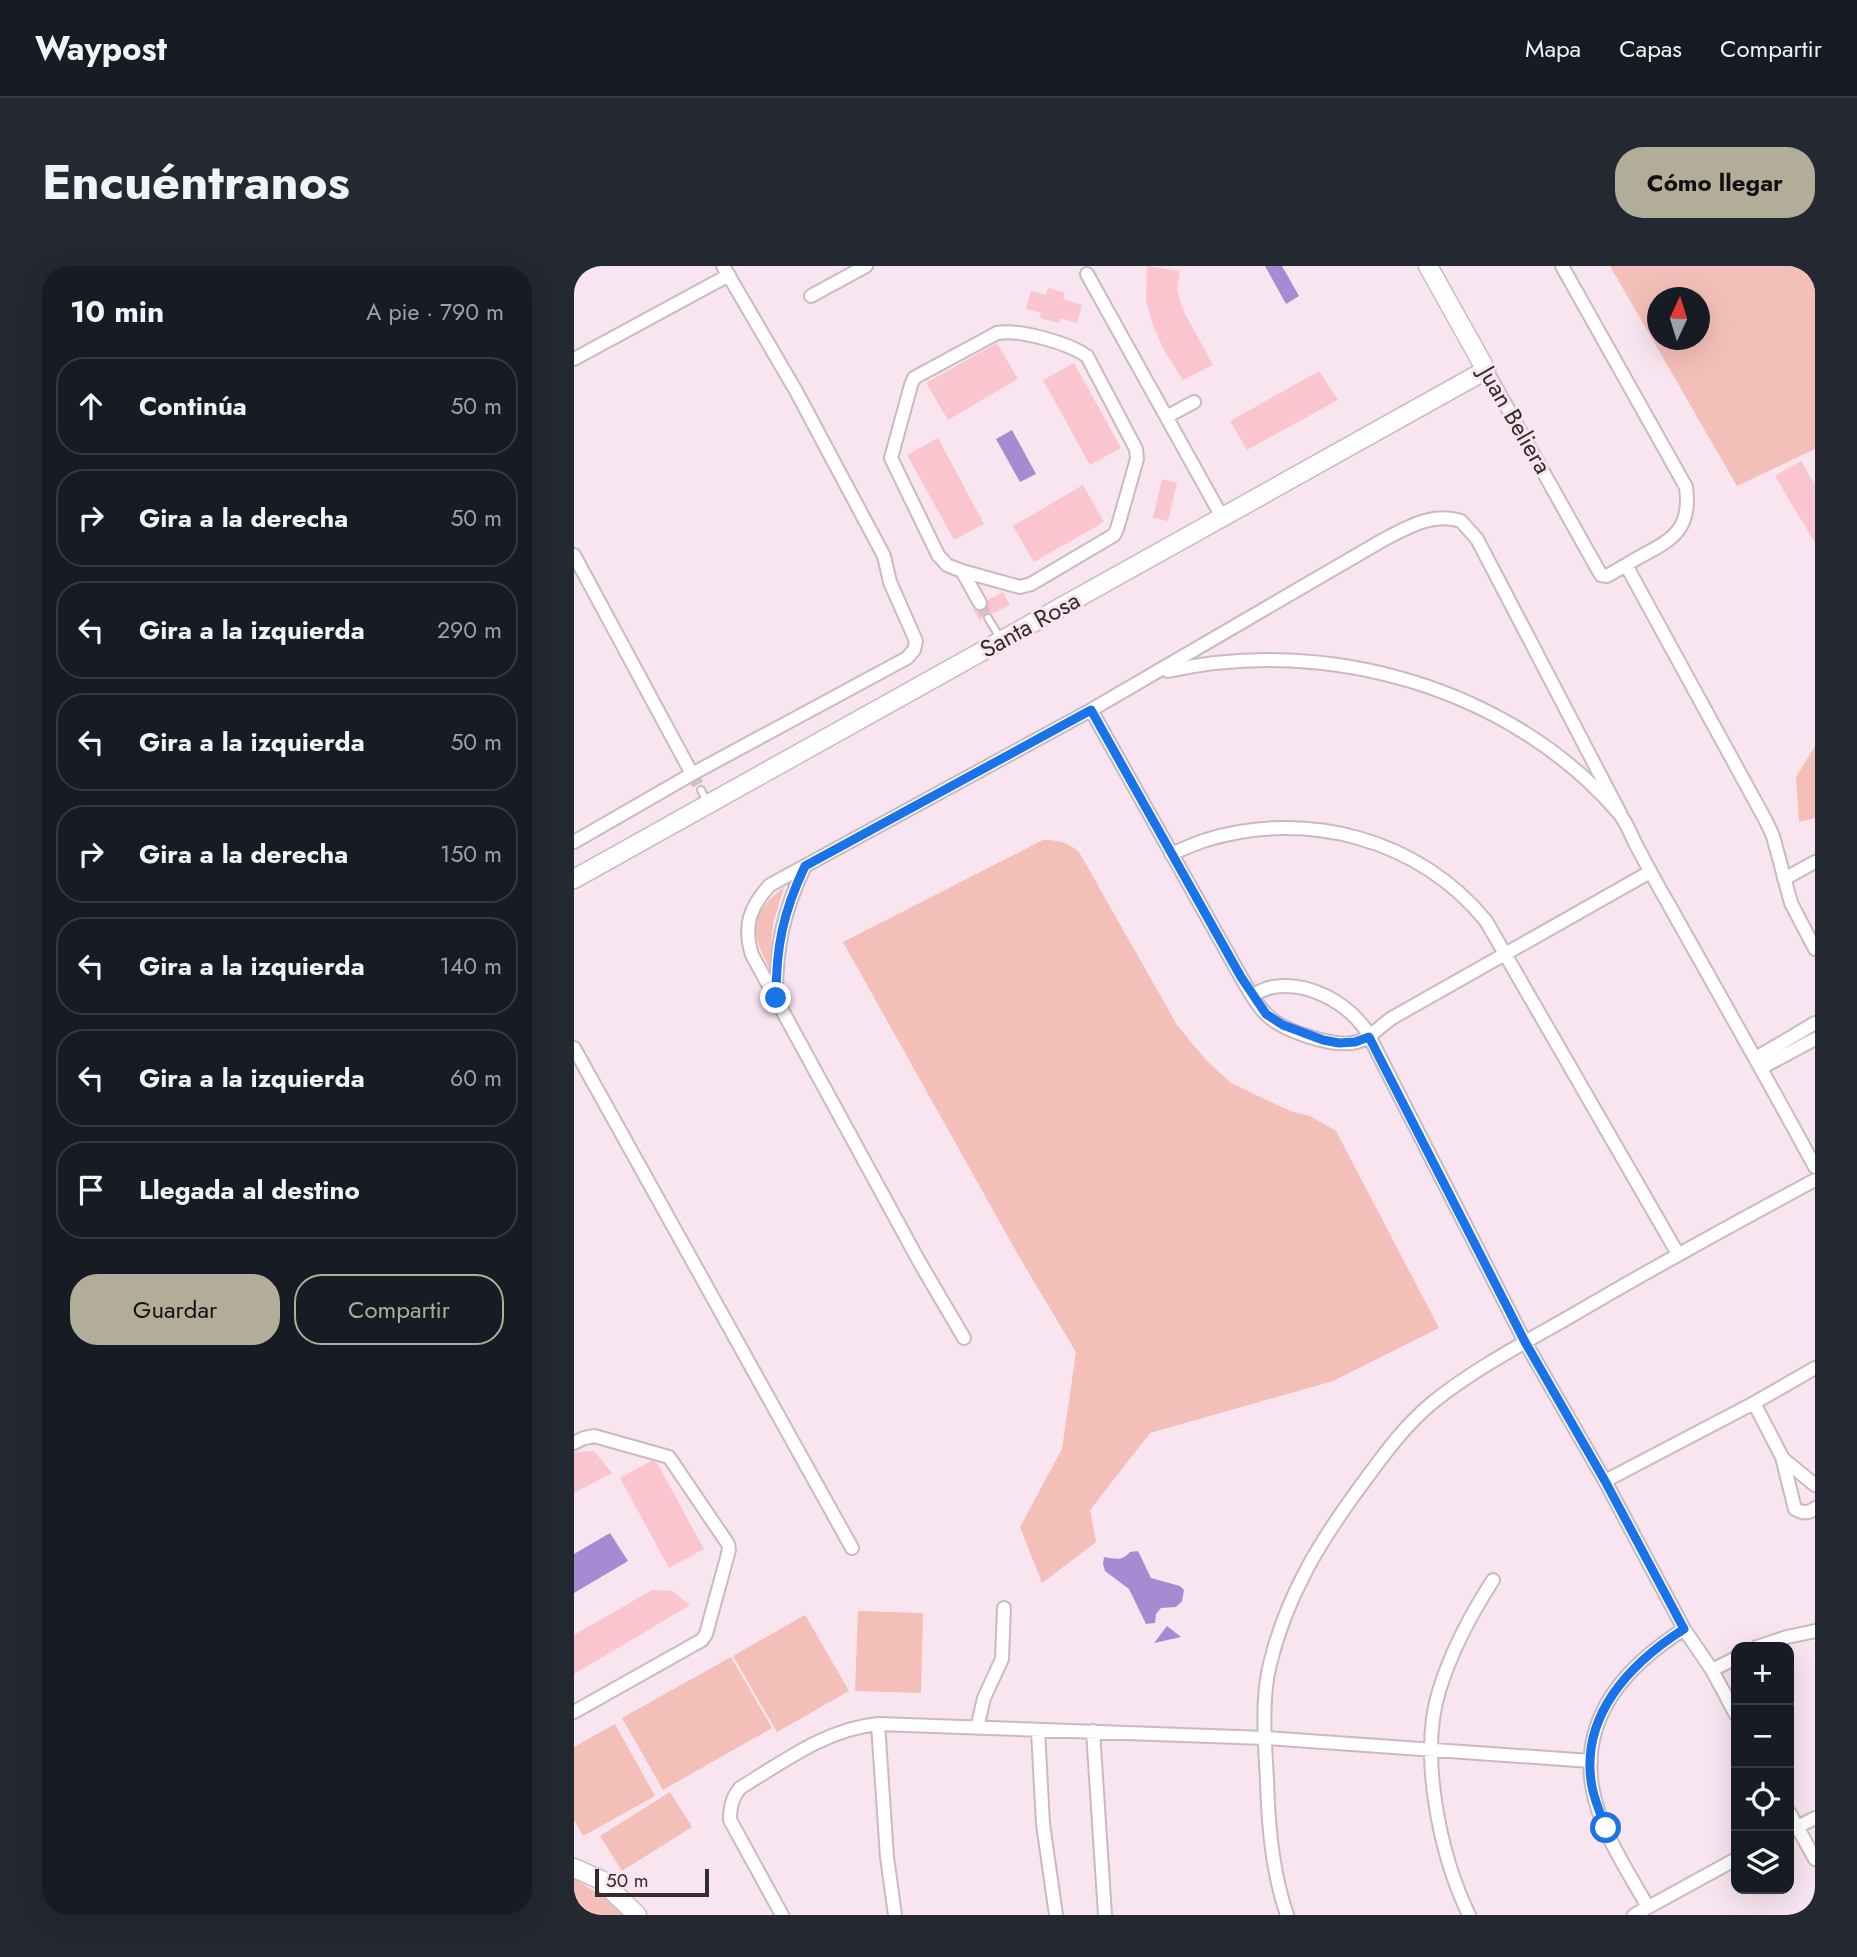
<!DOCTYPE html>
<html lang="es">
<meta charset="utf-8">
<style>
:root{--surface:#171b24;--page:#242831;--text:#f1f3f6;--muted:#9ea1a6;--line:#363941;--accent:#b2ad98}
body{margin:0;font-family:Jost,sans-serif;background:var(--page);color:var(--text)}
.controls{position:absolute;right:21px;bottom:21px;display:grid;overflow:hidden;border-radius:14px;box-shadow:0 7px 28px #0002}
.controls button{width:63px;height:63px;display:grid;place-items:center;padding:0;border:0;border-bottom:2px solid var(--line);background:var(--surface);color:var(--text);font:35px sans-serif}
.compass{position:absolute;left:1073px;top:21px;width:63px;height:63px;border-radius:50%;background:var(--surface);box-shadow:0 7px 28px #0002;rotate:4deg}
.scale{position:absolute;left:21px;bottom:18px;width:114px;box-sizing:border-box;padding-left:7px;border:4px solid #332c2f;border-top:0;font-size:19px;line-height:24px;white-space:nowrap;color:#332c2f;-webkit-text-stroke:5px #f8e5ef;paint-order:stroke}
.stop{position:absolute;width:21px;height:21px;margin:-16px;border:5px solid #1a73e8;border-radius:50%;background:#fff}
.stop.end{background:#1a73e8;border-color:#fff;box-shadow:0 2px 7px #0008}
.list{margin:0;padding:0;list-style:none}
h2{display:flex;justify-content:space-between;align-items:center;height:91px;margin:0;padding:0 28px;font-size:30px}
h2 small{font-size:23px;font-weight:400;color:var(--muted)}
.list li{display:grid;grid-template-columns:46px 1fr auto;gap:21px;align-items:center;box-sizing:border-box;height:98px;margin:0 14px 14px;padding:0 14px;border:2px solid var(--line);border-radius:28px}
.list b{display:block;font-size:26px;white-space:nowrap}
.list em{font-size:23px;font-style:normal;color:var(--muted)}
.actions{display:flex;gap:14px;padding:21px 28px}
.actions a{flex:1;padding:16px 0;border:2px solid var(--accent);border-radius:28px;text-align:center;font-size:24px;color:var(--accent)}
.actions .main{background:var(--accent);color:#111}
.icon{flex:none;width:38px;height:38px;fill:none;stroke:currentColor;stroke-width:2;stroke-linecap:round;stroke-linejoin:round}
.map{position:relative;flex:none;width:1241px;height:1649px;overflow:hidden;border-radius:28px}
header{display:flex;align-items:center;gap:42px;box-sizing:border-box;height:98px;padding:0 35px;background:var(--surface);border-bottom:2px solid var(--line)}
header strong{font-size:33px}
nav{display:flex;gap:38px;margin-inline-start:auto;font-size:24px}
.intro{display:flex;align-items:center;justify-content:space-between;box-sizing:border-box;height:168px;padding:0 42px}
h1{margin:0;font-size:49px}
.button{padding:18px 32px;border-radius:28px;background:var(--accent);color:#111;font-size:24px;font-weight:700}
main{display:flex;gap:42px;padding:0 42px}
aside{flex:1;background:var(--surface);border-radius:28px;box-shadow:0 7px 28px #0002}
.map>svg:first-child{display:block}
</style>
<header>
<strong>Waypost</strong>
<nav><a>Mapa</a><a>Capas</a><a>Compartir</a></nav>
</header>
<div class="intro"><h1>Encuéntranos</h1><a class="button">Cómo llegar</a></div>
<main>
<aside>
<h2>10 min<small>A pie · 790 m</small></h2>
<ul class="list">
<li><svg class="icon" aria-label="ahead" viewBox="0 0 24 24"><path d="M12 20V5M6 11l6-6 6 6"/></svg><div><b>Continúa</b></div><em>50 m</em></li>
<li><svg class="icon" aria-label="right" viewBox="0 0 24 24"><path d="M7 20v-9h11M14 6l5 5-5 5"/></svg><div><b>Gira a la derecha</b></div><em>50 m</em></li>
<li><svg class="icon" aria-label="left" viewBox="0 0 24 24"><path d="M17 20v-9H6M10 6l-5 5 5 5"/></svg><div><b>Gira a la izquierda</b></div><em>290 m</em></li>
<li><svg class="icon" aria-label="left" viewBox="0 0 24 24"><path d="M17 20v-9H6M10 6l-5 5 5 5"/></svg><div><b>Gira a la izquierda</b></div><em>50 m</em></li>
<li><svg class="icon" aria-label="right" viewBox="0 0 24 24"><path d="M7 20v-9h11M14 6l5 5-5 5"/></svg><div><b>Gira a la derecha</b></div><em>150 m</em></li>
<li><svg class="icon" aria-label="left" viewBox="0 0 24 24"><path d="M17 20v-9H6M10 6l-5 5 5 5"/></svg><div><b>Gira a la izquierda</b></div><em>140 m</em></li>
<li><svg class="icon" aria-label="left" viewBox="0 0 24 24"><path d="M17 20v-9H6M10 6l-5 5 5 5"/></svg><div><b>Gira a la izquierda</b></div><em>60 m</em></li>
<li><svg class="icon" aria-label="arrive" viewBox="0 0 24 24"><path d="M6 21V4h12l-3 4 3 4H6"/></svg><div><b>Llegada al destino</b></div></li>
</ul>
<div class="actions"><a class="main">Guardar</a><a>Compartir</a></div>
</aside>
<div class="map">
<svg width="1241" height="1649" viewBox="0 0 1241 1649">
<rect width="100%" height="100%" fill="#f8e5ef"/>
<path fill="#f4bfb8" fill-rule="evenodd" d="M 1036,0 L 1241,0 L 1241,183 L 1163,220 ZM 1084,32 L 1126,32 L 1126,74 L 1084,74 Z
M 1241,480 L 1241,552 L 1225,556 L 1222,511 Z
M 469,574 C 484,574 494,576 505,586 L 603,759 L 631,793 L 657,817 L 716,845 L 736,850 L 762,865 L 865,1062 L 759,1115 L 576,1167 L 516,1244 L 522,1276 L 468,1317 L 446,1261 L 488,1183 L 502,1086 L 447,994 L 269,676 Z
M 210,621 L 199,658 L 195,702 C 175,660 174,651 210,621 Z
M 284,1345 L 349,1347 L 347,1427 L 281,1425 Z
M 231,1349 L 275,1425 L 203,1466 L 159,1390 Z
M 157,1391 L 198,1462 L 89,1524 L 48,1452 Z
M 41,1458 L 81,1530 L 9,1570 L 0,1554 L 0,1481 Z
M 96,1526 L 118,1561 L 48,1605 L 26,1570 Z
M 0,1613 L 29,1630 L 50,1649 L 0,1649 Z"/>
<path fill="#a68bd2" d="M 691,0 L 708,0 L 725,30 L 712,38 Z
M 438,164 L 462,208 L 446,216 L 422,173 Z
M 36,1267 L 54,1295 L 0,1327 L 0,1288 Z
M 564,1285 L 577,1312 L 606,1320 L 610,1324 L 608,1335 L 602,1341 L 587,1342 L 582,1348 L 581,1357 L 572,1358 L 555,1323 L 531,1305 L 529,1298 L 530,1291 C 542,1293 548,1295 556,1286 Z
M 593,1360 L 607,1371 L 580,1377 Z"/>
<path fill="#fbc5cf" d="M 573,0 L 606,5 L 603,23 L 608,42 L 639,99 L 609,114 L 591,86 L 579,60 L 572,35 Z
M 474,22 L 491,27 L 489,33 L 508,39 L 503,57 L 486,52 L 485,57 L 466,52 L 467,47 L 452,43 L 457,25 L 472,29 Z
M 423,77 L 444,113 L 374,154 L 352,117 Z
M 500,97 L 547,182 L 516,199 L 469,114 Z
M 745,105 L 764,134 L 673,184 L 656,155 Z
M 364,172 L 410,258 L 380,274 L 333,189 Z
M 1227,195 L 1241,219 L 1241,277 L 1201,210 Z
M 588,213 L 603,217 L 594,255 L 579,252 Z
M 509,219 L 530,256 L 460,296 L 439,260 Z
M 429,326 L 436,339 L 418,348 L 412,347 L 406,355 L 399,343 L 405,346 L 411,344 L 414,341 L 414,334 Z
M 20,1185 L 38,1207 L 0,1227 L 0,1186 Z
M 77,1195 L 83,1197 L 130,1283 L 95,1302 L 46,1212 Z
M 78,1324 L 98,1325 L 116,1339 L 0,1408 L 0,1369 Z"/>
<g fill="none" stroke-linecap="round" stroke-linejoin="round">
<path stroke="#d1c0c9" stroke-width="12" stroke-dasharray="12 6" stroke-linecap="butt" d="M 406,337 L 414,352
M 118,508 L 127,524"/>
<g stroke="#cbb9c2" stroke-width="10">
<path id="lane" d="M 414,352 L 427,373
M 127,524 L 133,536"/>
</g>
<g stroke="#cbb9c2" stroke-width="16">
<path id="street" d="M 988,0 L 1112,221 C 1119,272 1089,276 1052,299
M 513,8 L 648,251
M 237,30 L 292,0
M 0,93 L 155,9
M 912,104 L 1027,309 L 1033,310 L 1052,299 L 1192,555 L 1199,570 L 1217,637 L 1241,683
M 594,150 L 620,136
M 0,289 L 118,508
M 388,305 L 446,321 L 457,318 L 540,269 L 543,263 L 563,193 L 562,183 L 513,90 C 494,77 446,63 423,67 L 349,107 L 340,112 L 337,119 L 317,192 L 364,289 L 373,299 L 388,305 L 406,337
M 594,405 C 752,369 936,422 1043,545 C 1051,553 1056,566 1061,577 C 1072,597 1082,617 1094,637 C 1143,725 1193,812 1241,901
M 517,444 L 667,711 C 674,723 681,737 691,747 C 707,765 760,782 783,776 C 797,772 806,760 818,752 L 1076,606
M 0,576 L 118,508 L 333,392 L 340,384 L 342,375 L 316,316 L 310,290 L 222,125 L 149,0
M 597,588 C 609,583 620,578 632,574 C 733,543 845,573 912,655 L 1104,988
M 1210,613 L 1241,596
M 202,729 C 202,679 210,644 231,600
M 678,729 C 685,726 692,722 699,721 C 734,715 772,736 792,764 L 951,1076 L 1031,1215 L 1110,1363 L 1138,1404 L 1162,1449
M 0,782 L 278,1282
M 1182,792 L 1241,757
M 1187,802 L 1241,773
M 390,1072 L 346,997 L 178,689 C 169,660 176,640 196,619 L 517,444 L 809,274 C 834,261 858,246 887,255 L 903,273 L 1046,547
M 1180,1137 L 1208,1191 L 1221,1243 C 1228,1247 1235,1248 1241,1242
M 0,1177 L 10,1172 L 20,1170 L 95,1191 L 154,1278 L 155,1284 L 132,1368 L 128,1374 L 0,1446
M 1208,1192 L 1241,1219
M 1031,1215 L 1180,1137 L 1241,1102
M 1183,1381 L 1213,1371 L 1241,1365
M 1138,1404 L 1162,1392
M 304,1458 L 313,1591 L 321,1649
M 403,1462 L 410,1432 L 428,1393 L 430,1342
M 464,1465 L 469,1558 L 482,1649
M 519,1465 L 531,1649
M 1215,1546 L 1241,1593
M 1215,1565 L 1241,1552
M 1074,1641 C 1053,1604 1025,1563 1018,1520 C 1007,1448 1054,1399 1110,1363
M 208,1649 L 156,1554 C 156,1541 158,1532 166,1522 C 209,1496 252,1463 304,1458 L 691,1472 L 1017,1495
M 713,1649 C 698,1606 694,1559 693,1514 C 691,1478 687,1433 696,1398 C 712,1331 746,1275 786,1221 C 808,1191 829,1161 858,1137 C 900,1103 950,1077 997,1050 C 1077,1003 1159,958 1241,914
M 895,1649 C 866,1589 845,1490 865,1425 C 877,1386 897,1348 919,1314
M 1060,1649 L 1162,1593"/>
</g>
<g stroke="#cbb9c2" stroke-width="21">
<path id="secondary" d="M 0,613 L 912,104 L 854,0
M 0,1602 L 27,1614 L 63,1649"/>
</g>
<use href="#lane" stroke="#fff" stroke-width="6"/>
<use href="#street" stroke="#fff" stroke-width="12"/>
<use href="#secondary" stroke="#fff" stroke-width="18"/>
</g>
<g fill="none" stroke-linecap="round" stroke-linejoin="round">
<path stroke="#1a73e8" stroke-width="9" d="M 202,732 C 202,681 209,646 231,600 L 517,444 L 667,711 L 692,748 L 709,759 L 749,774 L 765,777 L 781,776 L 795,771 L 951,1076 L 1031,1215 L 1110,1363 C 1055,1398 1005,1451 1018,1521 C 1021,1536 1027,1549 1032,1562"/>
</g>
<g text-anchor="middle" stroke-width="6" stroke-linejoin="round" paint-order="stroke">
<g font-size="24" fill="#332c2f" stroke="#f8e5ef">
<text transform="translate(941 154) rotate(60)" y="8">Juan Beliera</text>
<text transform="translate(456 359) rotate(-29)" y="8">Santa Rosa</text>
</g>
</g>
</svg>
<div class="controls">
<button>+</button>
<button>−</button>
<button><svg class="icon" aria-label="locate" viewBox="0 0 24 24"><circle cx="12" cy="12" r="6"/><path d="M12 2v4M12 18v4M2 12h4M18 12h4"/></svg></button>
<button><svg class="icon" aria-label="layers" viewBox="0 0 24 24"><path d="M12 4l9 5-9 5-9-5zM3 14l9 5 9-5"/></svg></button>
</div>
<svg class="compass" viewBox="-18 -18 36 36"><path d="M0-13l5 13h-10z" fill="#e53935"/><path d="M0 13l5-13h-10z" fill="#9ea1a6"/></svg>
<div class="scale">50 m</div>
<div class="stop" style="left:1032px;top:1562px"></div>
<div class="stop end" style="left:202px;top:732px"></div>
</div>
</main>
